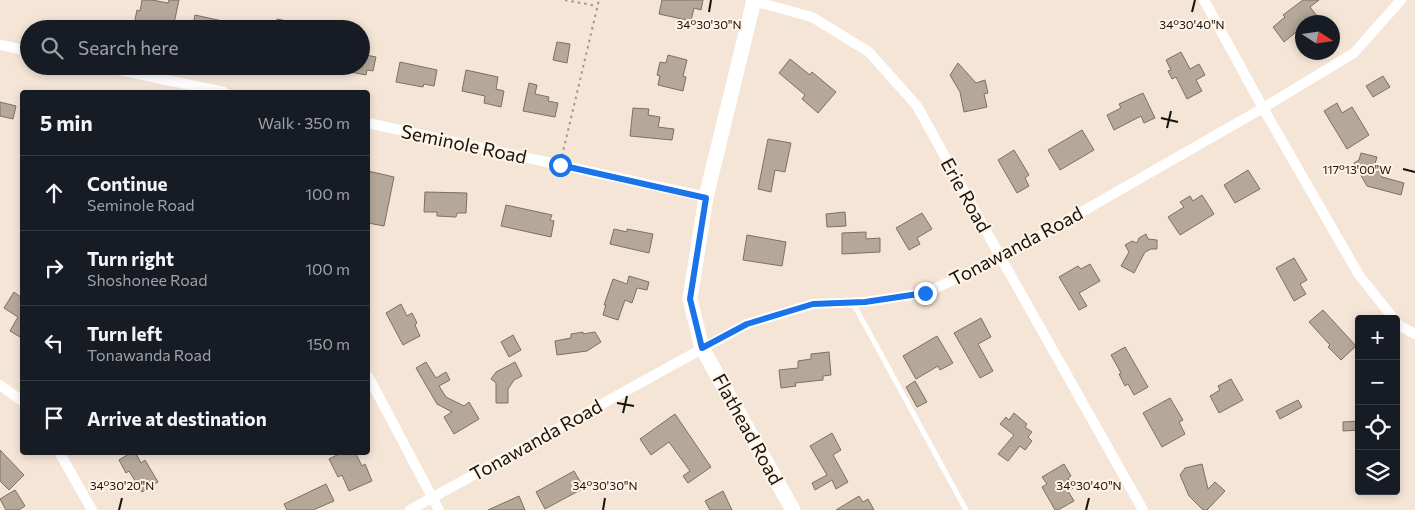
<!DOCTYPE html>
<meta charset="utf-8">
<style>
:root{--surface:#171b24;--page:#242831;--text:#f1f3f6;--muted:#9ea1a6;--line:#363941}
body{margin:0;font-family:Commissioner,sans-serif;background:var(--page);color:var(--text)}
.controls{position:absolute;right:15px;bottom:15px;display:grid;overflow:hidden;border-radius:5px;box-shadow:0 2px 8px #0003}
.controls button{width:45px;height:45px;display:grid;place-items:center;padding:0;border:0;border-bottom:1px solid var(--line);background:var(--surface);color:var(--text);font:25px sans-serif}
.compass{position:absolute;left:1295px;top:15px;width:45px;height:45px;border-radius:50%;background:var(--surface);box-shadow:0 2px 8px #0003;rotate:102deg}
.stop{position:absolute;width:15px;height:15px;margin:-11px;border:4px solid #1a73e8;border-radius:50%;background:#fff}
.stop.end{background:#1a73e8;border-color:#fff;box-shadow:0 1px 5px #0008}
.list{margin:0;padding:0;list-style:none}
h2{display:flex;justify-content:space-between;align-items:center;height:65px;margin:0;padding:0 20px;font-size:21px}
h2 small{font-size:16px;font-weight:400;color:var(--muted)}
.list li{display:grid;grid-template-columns:32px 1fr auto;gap:15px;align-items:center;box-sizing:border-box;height:75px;padding:0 20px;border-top:1px solid var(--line)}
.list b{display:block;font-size:19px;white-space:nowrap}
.list p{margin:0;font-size:16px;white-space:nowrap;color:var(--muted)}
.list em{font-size:16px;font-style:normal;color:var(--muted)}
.icon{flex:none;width:28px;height:28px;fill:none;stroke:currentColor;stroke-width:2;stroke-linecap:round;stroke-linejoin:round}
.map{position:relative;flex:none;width:1415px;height:510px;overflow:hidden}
.search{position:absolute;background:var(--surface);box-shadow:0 2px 8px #0003;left:20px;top:20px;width:350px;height:55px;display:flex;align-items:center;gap:12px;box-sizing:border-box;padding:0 18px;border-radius:28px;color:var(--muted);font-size:19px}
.panel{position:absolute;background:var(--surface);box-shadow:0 2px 8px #0003;left:20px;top:90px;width:350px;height:365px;border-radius:5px}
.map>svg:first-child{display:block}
</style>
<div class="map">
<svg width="1415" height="510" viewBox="0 0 1415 510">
<rect width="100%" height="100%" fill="#f4e5d6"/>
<path fill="#b5a899" stroke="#7d7062" d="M 142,0 L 152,0 L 168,3 L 169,0 L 179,0 L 173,28 L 151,24 L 150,28 L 134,24 L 137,10 L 140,11 Z
M 662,0 L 703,0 L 701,10 L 694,8 L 691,21 L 659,14 Z
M 1303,0 L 1319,0 L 1310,7 L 1317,16 L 1308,22 L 1302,22 L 1302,27 L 1284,42 L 1273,27 L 1285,17 L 1283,15 Z
M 195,15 L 227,22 L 225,29 L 192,29 Z
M 277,19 L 306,25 L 306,29 L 275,29 Z
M 557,42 L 570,44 L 567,63 L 553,60 Z
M 1181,52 L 1190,69 L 1199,64 L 1205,75 L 1196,80 L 1202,91 L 1187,99 L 1176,77 L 1172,79 L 1168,71 L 1171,70 L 1166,60 Z
M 361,54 L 376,57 L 373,71 L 367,70 L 366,75 L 340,70 L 341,66 L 361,66 Z
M 668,55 L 687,60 L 683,76 L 686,77 L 683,91 L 658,85 L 660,76 L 657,75 L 660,62 L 666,63 Z
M 790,59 L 810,75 L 812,72 L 836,92 L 818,113 L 802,99 L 805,95 L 779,73 Z
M 400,62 L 437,70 L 434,86 L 424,84 L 423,87 L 396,82 Z
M 958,63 L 976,83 L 985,80 L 988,93 L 984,94 L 987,107 L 964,112 L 960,92 L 950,75 Z
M 466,70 L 498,77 L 496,89 L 504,91 L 501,107 L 484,103 L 485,96 L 462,91 Z
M 1383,76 L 1390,87 L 1373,97 L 1366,86 Z
M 529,83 L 537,85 L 535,94 L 549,97 L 548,101 L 558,103 L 555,117 L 523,111 Z
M 1143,93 L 1155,118 L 1144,123 L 1141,116 L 1114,130 L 1107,115 L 1121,108 L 1119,104 Z
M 0,102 L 16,106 L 13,119 L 0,116 Z
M 1337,103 L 1342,113 L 1352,107 L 1369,135 L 1347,149 L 1324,111 Z
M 633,108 L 649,109 L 648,115 L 660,117 L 658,127 L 674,129 L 672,140 L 630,136 Z
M 1082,130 L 1094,150 L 1060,170 L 1048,150 Z
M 768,139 L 791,143 L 785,172 L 775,170 L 771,192 L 758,189 Z
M 1014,150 L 1029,175 L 1025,178 L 1029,186 L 1017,193 L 998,160 Z
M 1361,153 L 1377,157 L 1375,164 L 1382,177 L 1404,183 L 1401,195 L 1367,186 L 1354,163 L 1359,160 Z
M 1248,170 L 1260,189 L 1235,203 L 1224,185 Z
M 368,171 L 394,177 L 384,226 L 368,223 Z
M 425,192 L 467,193 L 466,213 L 457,213 L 456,217 L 437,216 L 437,212 L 424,212 Z
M 1202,195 L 1214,214 L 1180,235 L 1168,217 L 1184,207 L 1180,202 L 1190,196 L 1193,201 Z
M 506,205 L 552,215 L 550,220 L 554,221 L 551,237 L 501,226 Z
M 845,212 L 846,226 L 827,227 L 826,214 Z
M 922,213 L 932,229 L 917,238 L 920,244 L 909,250 L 896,228 Z
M 614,229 L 627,232 L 627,229 L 653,234 L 649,253 L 610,244 Z
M 866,232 L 866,239 L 880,238 L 880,252 L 842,254 L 842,233 Z
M 1146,234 L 1148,239 L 1157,240 L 1157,249 L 1151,249 L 1145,252 L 1134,273 L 1121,266 L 1129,252 L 1125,245 L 1132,241 L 1137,243 L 1139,238 Z
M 747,235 L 786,242 L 782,266 L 743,260 Z
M 1294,258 L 1307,280 L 1300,284 L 1306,294 L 1294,301 L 1276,268 Z
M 1090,264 L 1100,281 L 1079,293 L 1087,306 L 1079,310 L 1059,277 L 1078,266 L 1081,269 Z
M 629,276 L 649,282 L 647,290 L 637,288 L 632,303 L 625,300 L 618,320 L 603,315 L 606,305 L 604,305 L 613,279 L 627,284 Z
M 14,292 L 22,298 L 22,332 L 20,337 L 10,331 L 18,317 L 4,308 Z
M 401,304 L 407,316 L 412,313 L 417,323 L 415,325 L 420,336 L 403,345 L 386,313 Z
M 1323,310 L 1356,346 L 1341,360 L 1328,347 L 1330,345 L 1309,322 Z
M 981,318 L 991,337 L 978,344 L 993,371 L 980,378 L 954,333 Z
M 583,332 L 583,334 L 595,332 L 601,342 L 587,351 L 557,355 L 555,341 L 571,338 L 571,334 Z
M 513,335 L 521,350 L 509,357 L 501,342 Z
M 937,336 L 953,363 L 940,370 L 938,366 L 916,379 L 903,356 Z
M 1125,347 L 1148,387 L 1134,395 L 1128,384 L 1125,386 L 1119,374 L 1121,373 L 1111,355 Z
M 829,352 L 831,375 L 823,376 L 823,380 L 795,383 L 796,386 L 781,388 L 779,370 L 798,368 L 798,361 L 811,359 L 811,354 Z
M 426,362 L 436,378 L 446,372 L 450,380 L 439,386 L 446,397 L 464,406 L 469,402 L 479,419 L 454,434 L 444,417 L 452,412 L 437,404 L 416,368 Z
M 515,362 L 522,376 L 514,380 L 508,389 L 508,403 L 496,403 L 496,383 L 491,379 L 496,372 Z
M 1231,379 L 1243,400 L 1219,413 L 1210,396 L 1220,390 L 1218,386 Z
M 915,381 L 927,402 L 917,407 L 906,387 Z
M 1170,398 L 1183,420 L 1179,422 L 1185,434 L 1162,447 L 1143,413 Z
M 1298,400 L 1302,407 L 1280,419 L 1276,411 Z
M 1014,413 L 1027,424 L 1025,427 L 1032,432 L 1028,437 L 1032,441 L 1025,450 L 1020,446 L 1008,461 L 998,454 L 1014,435 L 1000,424 L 1006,417 L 1009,420 Z
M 675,414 L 711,467 L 688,483 L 683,476 L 690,471 L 669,442 L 651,455 L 640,439 Z
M 1359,421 L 1359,430 L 1343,431 L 1343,422 Z
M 832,433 L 841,450 L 833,455 L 848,482 L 836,489 L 832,480 L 815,490 L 812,483 L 827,475 L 810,446 Z
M 0,450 L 24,475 L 9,490 L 0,481 Z
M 132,452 L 135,452 L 141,463 L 145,460 L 158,482 L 142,492 L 129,471 L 126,473 L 119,460 Z
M 343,452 L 355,452 L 362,466 L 365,464 L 372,481 L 349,491 L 342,475 L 338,477 L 329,459 Z
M 1064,464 L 1071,476 L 1068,478 L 1073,488 L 1068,491 L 1074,501 L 1058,510 L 1055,510 L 1042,487 L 1047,484 L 1042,477 Z
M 1202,464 L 1208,489 L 1215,482 L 1225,491 L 1207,510 L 1203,510 L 1189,496 L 1180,475 L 1185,468 Z
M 574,471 L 584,488 L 545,509 L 536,492 Z
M 326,484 L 334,501 L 313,510 L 287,510 L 284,504 Z
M 15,490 L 25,506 L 19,510 L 6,510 L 0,499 Z
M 723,491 L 732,510 L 710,510 L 705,501 Z
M 519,496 L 525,510 L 488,510 Z
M 859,496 L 863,502 L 868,499 L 874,510 L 836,510 Z"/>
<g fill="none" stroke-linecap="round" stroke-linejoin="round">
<path stroke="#a2978b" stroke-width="2" stroke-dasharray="2.5 4" stroke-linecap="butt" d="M 565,0 L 597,6
M 562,156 L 599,0"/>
<path stroke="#fff" stroke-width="5" d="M 853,303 L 966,510"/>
<path stroke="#fff" stroke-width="10" d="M 1204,0 L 1263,108 L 1359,275 L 1394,319
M 753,1 L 812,17 L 869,52 L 917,106 L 1001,258 L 1143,510
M 0,45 L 29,51
M 100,66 L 224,92
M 368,123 L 706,197
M 1396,321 L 1400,326 L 1415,334
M 368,376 L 439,510
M 0,385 L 22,401
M 59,452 L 92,510
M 410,510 L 747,324 L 813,304 L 865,302 L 925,293 L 1001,258 L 1263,108 L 1354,53 L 1401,0"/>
<path stroke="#fff" stroke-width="15" d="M 754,0 L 706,197 L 690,299 L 702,348 L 793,510"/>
</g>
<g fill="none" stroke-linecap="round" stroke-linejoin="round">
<path stroke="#1a73e8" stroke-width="6" d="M 560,165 L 706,198 L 690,299 L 702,348 L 747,324 L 813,304 L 865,302 L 925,293"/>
</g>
<path fill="none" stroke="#16120c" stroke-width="2" d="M 709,12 L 711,0M 1192,12 L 1195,0M 1161,118 L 1178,122M 1167,128 L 1171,111M 1403,169 L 1415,172M 617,403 L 634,406M 623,413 L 627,396M 119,510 L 122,498M 603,510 L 605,498M 1086,510 L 1089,498"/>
<g text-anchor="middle" stroke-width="4" stroke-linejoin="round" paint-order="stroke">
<g font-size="19" fill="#16120c" stroke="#fff3e6">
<text transform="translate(464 144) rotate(12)" y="7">Seminole Road</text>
<text transform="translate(966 195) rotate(61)" y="7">Erie Road</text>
<text transform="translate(1016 246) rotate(-28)" y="7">Tonawanda Road</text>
<text transform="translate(748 429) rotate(61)" y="7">Flathead Road</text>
<text transform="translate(536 440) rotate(-29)" y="7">Tonawanda Road</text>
</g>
</g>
<g font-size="12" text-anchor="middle" fill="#16120c" stroke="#fff3e6" stroke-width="4" stroke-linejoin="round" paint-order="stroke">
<text x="709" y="29">34°30'30"N</text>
<text x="1192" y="29">34°30'40"N</text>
<text x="1357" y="174">117°13'00"W</text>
<text x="122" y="490">34°30'20"N</text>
<text x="605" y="490">34°30'30"N</text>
<text x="1089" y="490">34°30'40"N</text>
</g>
</svg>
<div class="controls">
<button>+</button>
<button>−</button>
<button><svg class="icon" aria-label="locate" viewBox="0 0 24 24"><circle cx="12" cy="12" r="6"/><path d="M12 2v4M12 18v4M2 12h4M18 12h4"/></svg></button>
<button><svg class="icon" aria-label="layers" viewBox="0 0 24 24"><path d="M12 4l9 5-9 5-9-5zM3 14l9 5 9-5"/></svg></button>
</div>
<svg class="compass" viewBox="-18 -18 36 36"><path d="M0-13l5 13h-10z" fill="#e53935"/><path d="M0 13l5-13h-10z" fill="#9ea1a6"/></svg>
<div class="stop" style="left:560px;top:165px"></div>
<div class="stop end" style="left:925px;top:293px"></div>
<div class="search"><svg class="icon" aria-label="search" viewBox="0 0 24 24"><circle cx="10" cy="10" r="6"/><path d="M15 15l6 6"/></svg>Search here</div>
<section class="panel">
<h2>5 min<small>Walk · 350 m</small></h2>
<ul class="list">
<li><svg class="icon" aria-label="ahead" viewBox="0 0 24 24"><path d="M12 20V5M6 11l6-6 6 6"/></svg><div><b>Continue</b><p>Seminole Road</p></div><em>100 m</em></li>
<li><svg class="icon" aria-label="right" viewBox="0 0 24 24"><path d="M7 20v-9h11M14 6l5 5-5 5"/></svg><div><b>Turn right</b><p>Shoshonee Road</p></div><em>100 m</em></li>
<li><svg class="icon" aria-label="left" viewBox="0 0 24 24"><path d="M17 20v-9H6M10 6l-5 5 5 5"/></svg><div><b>Turn left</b><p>Tonawanda Road</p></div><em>150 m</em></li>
<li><svg class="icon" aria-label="arrive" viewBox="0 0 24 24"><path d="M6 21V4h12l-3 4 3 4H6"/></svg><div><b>Arrive at destination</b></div></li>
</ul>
</section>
</div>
